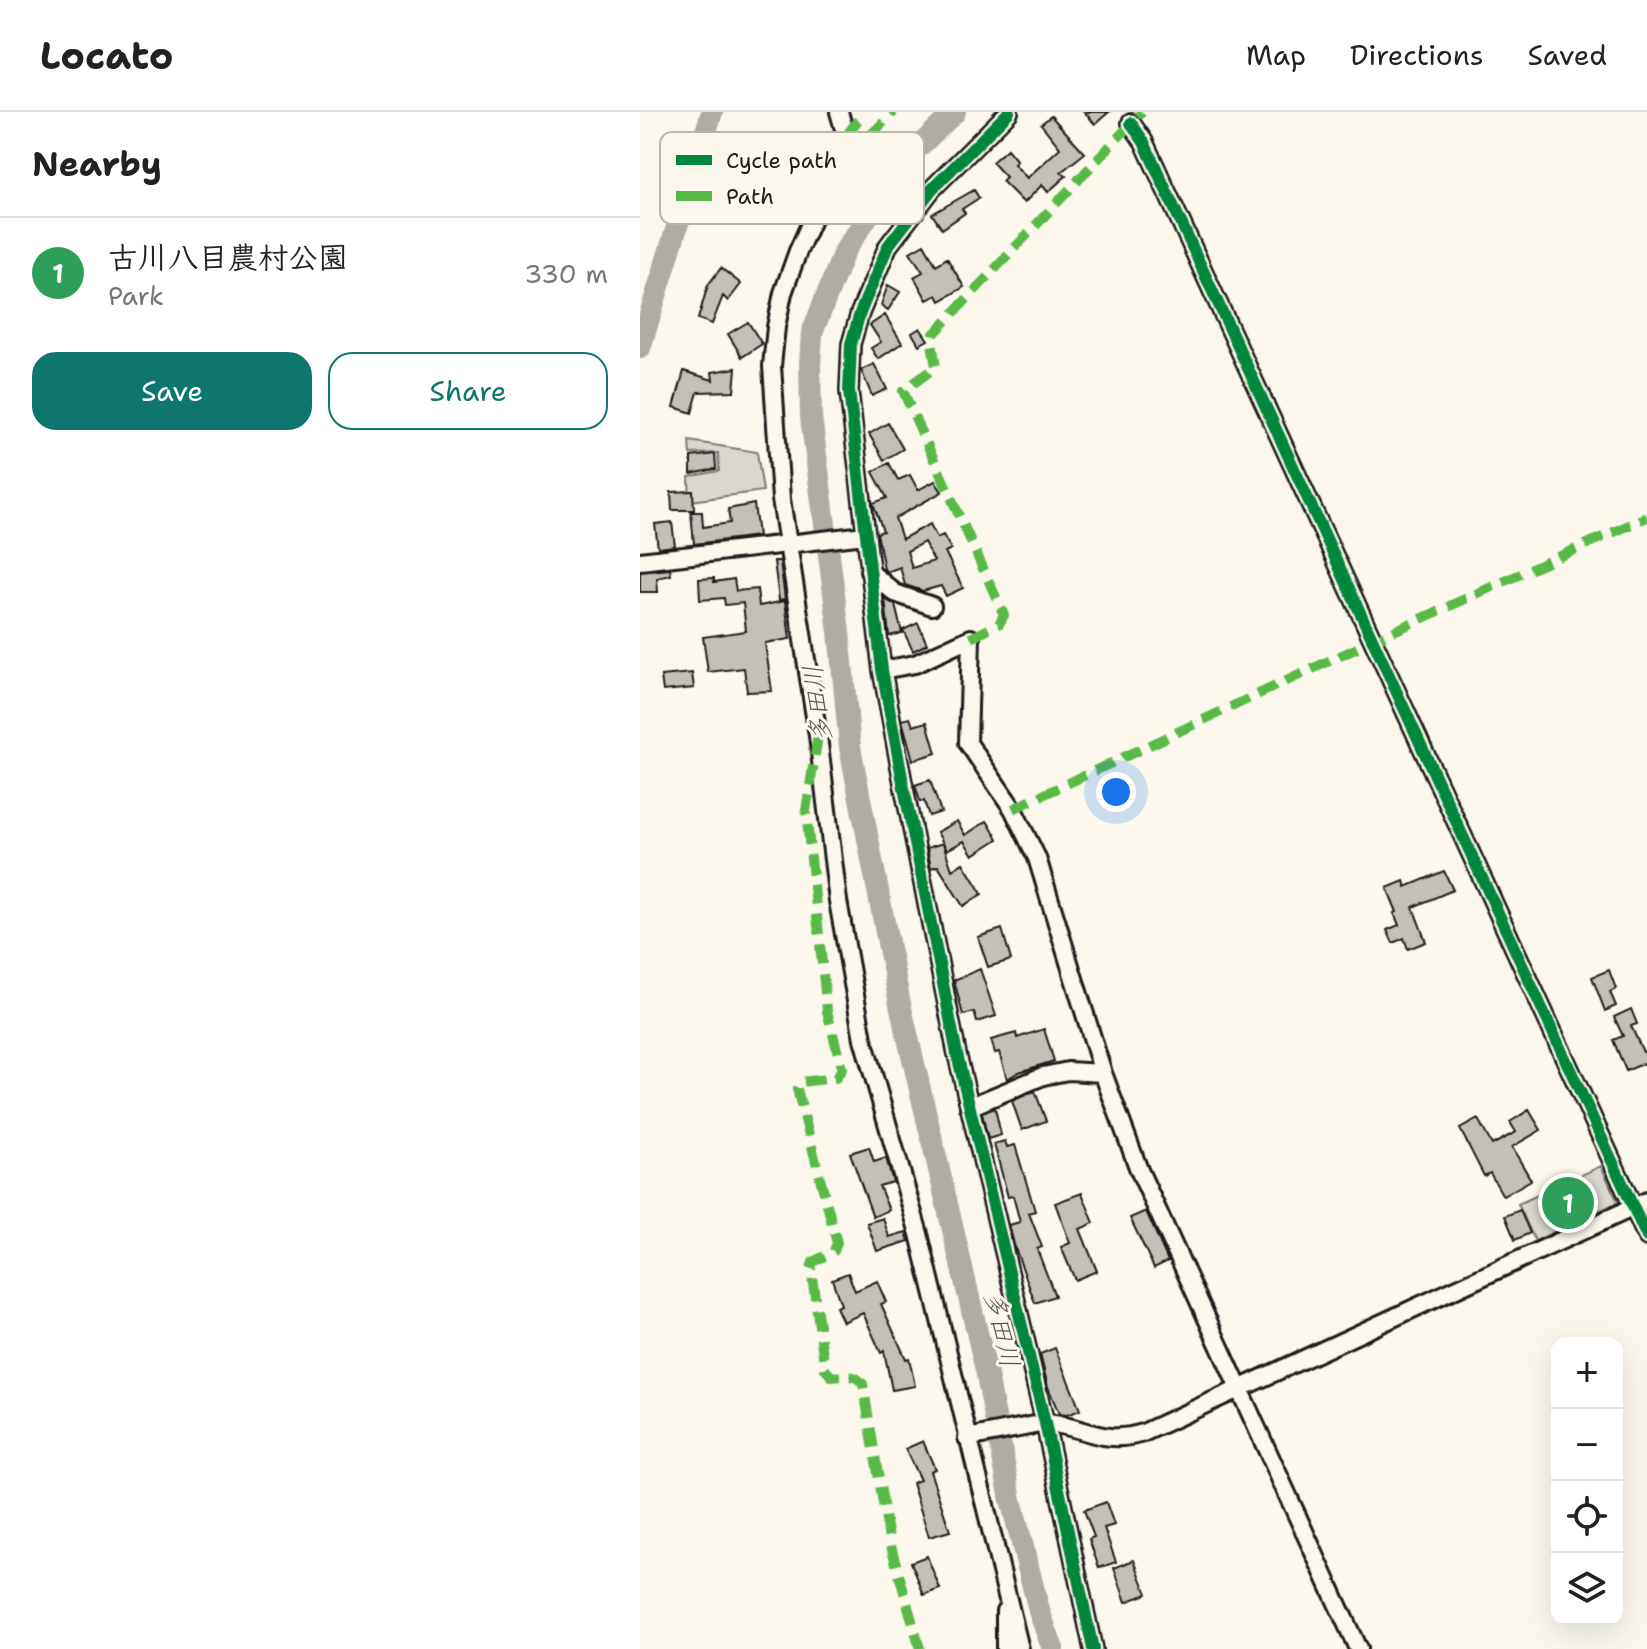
<!DOCTYPE html>
<meta charset="utf-8">
<style>
:root{--surface:#fff;--page:#f2f2f2;--text:#222;--muted:#767676;--line:#e0e0e0;--accent:#0f766e}
body{margin:0;font-family:"Shantell Sans","Klee One",sans-serif;background:var(--page);color:var(--text)}
.controls{position:absolute;right:24px;bottom:24px;display:grid;overflow:hidden;border-radius:16px;box-shadow:0 8px 32px #0002}
.controls button{width:72px;height:72px;display:grid;place-items:center;padding:0;border:0;border-bottom:2px solid var(--line);background:var(--surface);color:var(--text);font:40px sans-serif}
.you{position:absolute;left:476px;top:680px;width:28px;height:28px;margin:-20px;border:6px solid #fff;border-radius:50%;background:#1a73e8;box-shadow:0 0 0 12px #1a73e833}
.badge{display:grid;place-items:center;width:52px;height:52px;border-radius:50%;background:var(--accent);color:#fff;font-size:26px;font-weight:700}
.pin{position:absolute;translate:-50% -50%;border:4px solid #fff;box-shadow:0 2px 8px #0006}
.list{margin:0;padding:0;list-style:none}
h2{display:flex;justify-content:space-between;align-items:center;height:104px;margin:0;padding:0 32px;font-size:34px}
h2 small{font-size:26px;font-weight:400;color:var(--muted)}
.list li{display:grid;grid-template-columns:52px 1fr auto;gap:24px;align-items:center;box-sizing:border-box;height:112px;padding:0 32px;border-top:2px solid var(--line)}
.list b{display:block;font-size:30px;white-space:nowrap}
.list p{margin:0;font-size:26px;white-space:nowrap;color:var(--muted)}
.list em{font-size:26px;font-style:normal;color:var(--muted)}
.actions{display:flex;gap:16px;padding:24px 32px}
.actions a{flex:1;padding:18px 0;border:2px solid var(--accent);border-radius:24px;text-align:center;font-size:28px;color:var(--accent)}
.actions .main{background:var(--accent);color:#fff}
.icon{flex:none;width:44px;height:44px;fill:none;stroke:currentColor;stroke-width:2;stroke-linecap:round;stroke-linejoin:round}
.map{position:relative;flex:none;width:1007px;height:1537px;overflow:hidden}
header{display:flex;align-items:center;gap:48px;box-sizing:border-box;height:112px;padding:0 40px;background:var(--surface);border-bottom:2px solid var(--line)}
header strong{font-size:38px}
nav{display:flex;gap:44px;margin-inline-start:auto;font-size:28px}
main{display:flex}
aside{flex:1;background:var(--surface)}
.map>svg:first-child{display:block}
</style>
<header>
<strong>Locato</strong>
<nav><a>Map</a><a>Directions</a><a>Saved</a></nav>
</header>
<main>
<aside>
<h2>Nearby<small></small></h2>
<ul class="list">
<li><span class="badge" style="background:#2e9e5b">1</span><div><b>古川八目農村公園</b><p>Park</p></div><em>330 m</em></li>
</ul>
<div class="actions"><a class="main">Save</a><a>Share</a></div>
</aside>
<div class="map">
<svg width="1007" height="1537" viewBox="0 0 1007 1537">
<rect width="100%" height="100%" fill="#fbf7ec"/>
<filter id="ink" filterUnits="userSpaceOnUse"><feTurbulence type="fractalNoise" baseFrequency=".0125" numOctaves="2"/><feDisplacementMap in="SourceGraphic" scale="16" xChannelSelector="R" yChannelSelector="G"/><feConvolveMatrix kernelMatrix="1 2 1 2 8 2 1 2 1" color-interpolation-filters="sRGB"/></filter>
<g filter="url(#ink)">
<path fill="#dad7ce" stroke="#7b7a75" stroke-width="2" d="M 49,329 L 117,340 L 123,379 L 50,389 L 49,365 L 79,359 L 78,341 L 50,342 Z
M 961,1054 L 978,1090 L 895,1129 L 878,1092 Z"/>
<g fill="none" stroke-linecap="round" stroke-linejoin="round">
<path stroke="#afaca5" stroke-width="22" d="M 315,0 L 266,47 L 204,140 L 172,221 L 170,252 L 171,305 L 199,520 L 210,635 L 260,892 L 346,1258 L 371,1388 L 400,1502 L 413,1537
M 0,236 L 72,0"/>
</g>
<path fill="#c3c0b8" stroke="#1c1c1c" stroke-width="2" fill-rule="evenodd" d="M 444,0 L 469,0 L 455,12 Z
M 411,4 L 445,41 L 421,60 L 426,64 L 408,80 L 402,73 L 384,91 L 362,69 L 366,65 L 352,50 L 367,37 L 377,49 L 374,52 L 387,66 L 420,36 L 401,12 Z
M 334,78 L 339,86 L 322,97 L 325,101 L 302,117 L 292,102 Z
M 284,132 L 296,153 L 307,146 L 324,175 L 300,189 L 297,183 L 287,188 L 274,165 L 283,160 L 270,140 Z
M 81,156 L 101,172 L 88,189 L 83,184 L 72,212 L 58,207 L 68,173 Z
M 248,173 L 260,180 L 248,198 L 241,193 Z
M 245,203 L 262,231 L 238,247 L 231,236 L 241,230 L 230,213 Z
M 108,210 L 122,232 L 102,245 L 88,222 Z
M 280,216 L 288,228 L 279,233 L 272,221 Z
M 234,252 L 247,277 L 232,284 L 221,258 Z
M 96,256 L 94,279 L 58,280 L 52,301 L 34,295 L 44,259 L 73,268 L 72,260 Z
M 248,311 L 263,337 L 244,348 L 229,322 Z
M 75,342 L 76,357 L 51,362 L 51,345 Z
M 249,351 L 258,368 L 270,363 L 278,378 L 295,369 L 302,380 L 255,406 L 262,427 L 290,412 L 297,426 L 303,423 L 311,437 L 305,440 L 323,476 L 306,484 L 301,474 L 283,479 L 265,473 L 260,455 L 247,460 L 244,457 L 237,421 L 243,419 L 233,391 L 247,386 L 233,360 ZM 284,430 L 294,449 L 272,456 L 267,439 Z
M 53,379 L 54,398 L 32,398 L 31,380 Z
M 114,392 L 118,424 L 54,432 L 51,400 L 62,400 L 63,415 L 90,411 L 88,397 Z
M 32,410 L 35,434 L 18,436 L 15,412 Z
M 134,449 L 140,449 L 145,487 L 139,488 Z
M 30,457 L 31,463 L 17,466 L 18,480 L 0,480 L 0,460 Z
M 74,466 L 74,470 L 94,467 L 96,479 L 117,477 L 119,494 L 145,489 L 150,527 L 125,531 L 132,579 L 107,580 L 104,556 L 68,560 L 63,525 L 106,519 L 103,491 L 85,493 L 84,486 L 60,488 L 59,467 Z
M 245,487 L 255,493 L 262,521 L 249,524 Z
M 278,511 L 287,532 L 273,539 L 263,518 Z
M 52,561 L 54,576 L 23,579 L 21,564 Z
M 270,606 L 273,614 L 287,610 L 296,641 L 273,648 L 262,608 Z
M 290,668 L 301,700 L 289,704 L 284,689 L 280,690 L 275,673 Z
M 317,709 L 325,723 L 347,709 L 358,727 L 333,743 L 324,729 L 307,738 L 297,720 Z
M 303,731 L 312,758 L 323,751 L 342,782 L 323,794 L 298,754 L 291,756 L 287,736 Z
M 804,759 L 813,778 L 773,795 L 786,830 L 768,837 L 764,826 L 753,831 L 747,818 L 759,813 L 754,801 L 757,800 L 747,776 L 764,769 L 766,775 Z
M 362,817 L 371,848 L 348,855 L 338,825 Z
M 340,857 L 356,904 L 337,910 L 334,900 L 323,903 L 314,868 Z
M 969,858 L 976,877 L 970,880 L 976,894 L 965,899 L 952,865 Z
M 991,897 L 997,912 L 991,914 L 1003,940 L 1007,939 L 1007,950 L 986,959 L 973,928 L 983,924 L 974,905 Z
M 404,917 L 414,949 L 379,960 L 367,967 L 359,940 L 355,941 L 351,928 L 376,921 L 377,926 Z
M 395,979 L 406,1009 L 382,1018 L 372,989 Z
M 355,996 L 361,1023 L 348,1027 L 342,1001 Z
M 889,998 L 901,1018 L 872,1035 L 891,1068 L 863,1084 L 850,1061 L 844,1064 L 820,1017 L 838,1007 L 852,1033 L 876,1020 L 870,1010 Z
M 365,1029 L 367,1035 L 375,1033 L 395,1099 L 389,1101 L 402,1135 L 397,1137 L 415,1184 L 395,1191 L 375,1136 L 369,1113 L 380,1110 L 373,1084 L 368,1085 L 354,1032 Z
M 229,1035 L 234,1050 L 246,1046 L 253,1070 L 239,1074 L 249,1098 L 233,1105 L 210,1041 Z
M 442,1081 L 454,1111 L 440,1117 L 457,1159 L 435,1168 L 421,1135 L 430,1131 L 415,1091 Z
M 880,1098 L 890,1121 L 875,1128 L 865,1104 Z
M 506,1099 L 528,1149 L 514,1156 L 490,1106 Z
M 243,1106 L 249,1125 L 266,1120 L 269,1129 L 237,1139 L 227,1111 Z
M 208,1161 L 215,1179 L 237,1169 L 246,1190 L 241,1192 L 266,1247 L 269,1246 L 275,1274 L 252,1278 L 244,1239 L 241,1241 L 223,1201 L 203,1210 L 196,1195 L 201,1193 L 192,1167 Z
M 415,1236 L 440,1298 L 427,1303 L 419,1302 L 408,1275 L 400,1242 Z
M 283,1329 L 295,1357 L 290,1359 L 310,1419 L 289,1425 L 272,1371 L 280,1368 L 265,1337 Z
M 466,1390 L 474,1413 L 464,1416 L 476,1450 L 459,1456 L 449,1427 L 454,1425 L 444,1398 Z
M 287,1444 L 300,1477 L 284,1483 L 271,1450 Z
M 494,1448 L 507,1482 L 486,1490 L 474,1456 Z"/>
<g fill="none" stroke-linecap="round" stroke-linejoin="round">
<g stroke="#1c1c1c" stroke-width="22">
<path id="minor" d="M 199,0 L 206,24 L 208,45 L 181,88 L 158,139 L 143,181 L 136,215 L 132,254 L 141,387 L 178,624 L 198,789 L 223,927 L 279,1122 L 380,1537
M 369,0 L 292,77 L 248,134 L 220,201 L 211,232 L 209,279 L 242,558 L 264,676 L 317,942 L 405,1311 L 453,1537
M 491,11 L 504,30 L 1007,1125
M 0,449 L 225,423
M 229,459 L 255,481 L 292,494
M 242,558 L 275,552 L 331,526 L 328,631 L 373,697 L 397,746 L 463,961 L 499,1058 L 718,1537
M 329,995 L 403,964 L 428,959 L 463,961
M 327,1326 L 405,1311 C 443,1313 461,1334 503,1321 L 1007,1089
M 365,1537 L 365,1499"/>
</g>
<use href="#minor" stroke="#fbf7ec" stroke-width="16"/>
<path stroke="#58b947" stroke-width="10" stroke-dasharray="20 10" stroke-linecap="butt" d="M 206,24 L 224,0
M 208,45 L 254,0
M 331,526 L 359,512 L 364,503 L 263,279 L 296,255 L 292,231 L 294,222 L 502,0
M 178,624 L 166,699 L 187,899 L 202,957 L 196,966 L 160,970 L 157,977 L 197,1131 L 194,1139 L 173,1150 L 171,1157 L 185,1257 L 192,1265 C 204,1264 215,1261 223,1272 L 249,1427 L 280,1537
M 373,697 L 732,529 L 1007,405"/>
<g stroke="#fbf7ec" stroke-width="17">
<path id="cycleway" d="M 369,0 L 292,77 L 248,134 L 220,201 L 211,232 L 209,279 L 242,558 L 264,676 L 317,942 L 405,1311 L 453,1537
M 491,11 L 504,30 L 1007,1125"/>
</g>
<use href="#cycleway" stroke="#00873e" stroke-width="12"/>
</g>
</g>
<g text-anchor="middle" stroke-width="6" stroke-linejoin="round" paint-order="stroke">
<g font-size="26" font-style="italic" fill="#575653" stroke="#fbf7ec">
<text transform="translate(177 592) rotate(-97)" y="9">多田川</text>
<text transform="translate(362 1217) rotate(77)" y="9">多田川</text>
</g>
</g>
<rect x="20" y="20" width="264" height="92" rx="12" fill="#fbf7ec" stroke="#b8b5ae" stroke-width="2"/>
<rect x="36" y="43" width="36" height="10" fill="#00873e"/>
<rect x="36" y="79" width="36" height="10" fill="#58b947"/>
<g font-size="22" fill="#1c1c1c">
<text x="86" y="56">Cycle path</text>
<text x="86" y="92">Path</text>
</g>
</svg>
<div class="controls">
<button>+</button>
<button>−</button>
<button><svg class="icon" aria-label="locate" viewBox="0 0 24 24"><circle cx="12" cy="12" r="6"/><path d="M12 2v4M12 18v4M2 12h4M18 12h4"/></svg></button>
<button><svg class="icon" aria-label="layers" viewBox="0 0 24 24"><path d="M12 4l9 5-9 5-9-5zM3 14l9 5 9-5"/></svg></button>
</div>
<div class="you"></div>
<div class="pin badge" style="left:928px;top:1091px;background:#2e9e5b">1</div>
</div>
</main>
